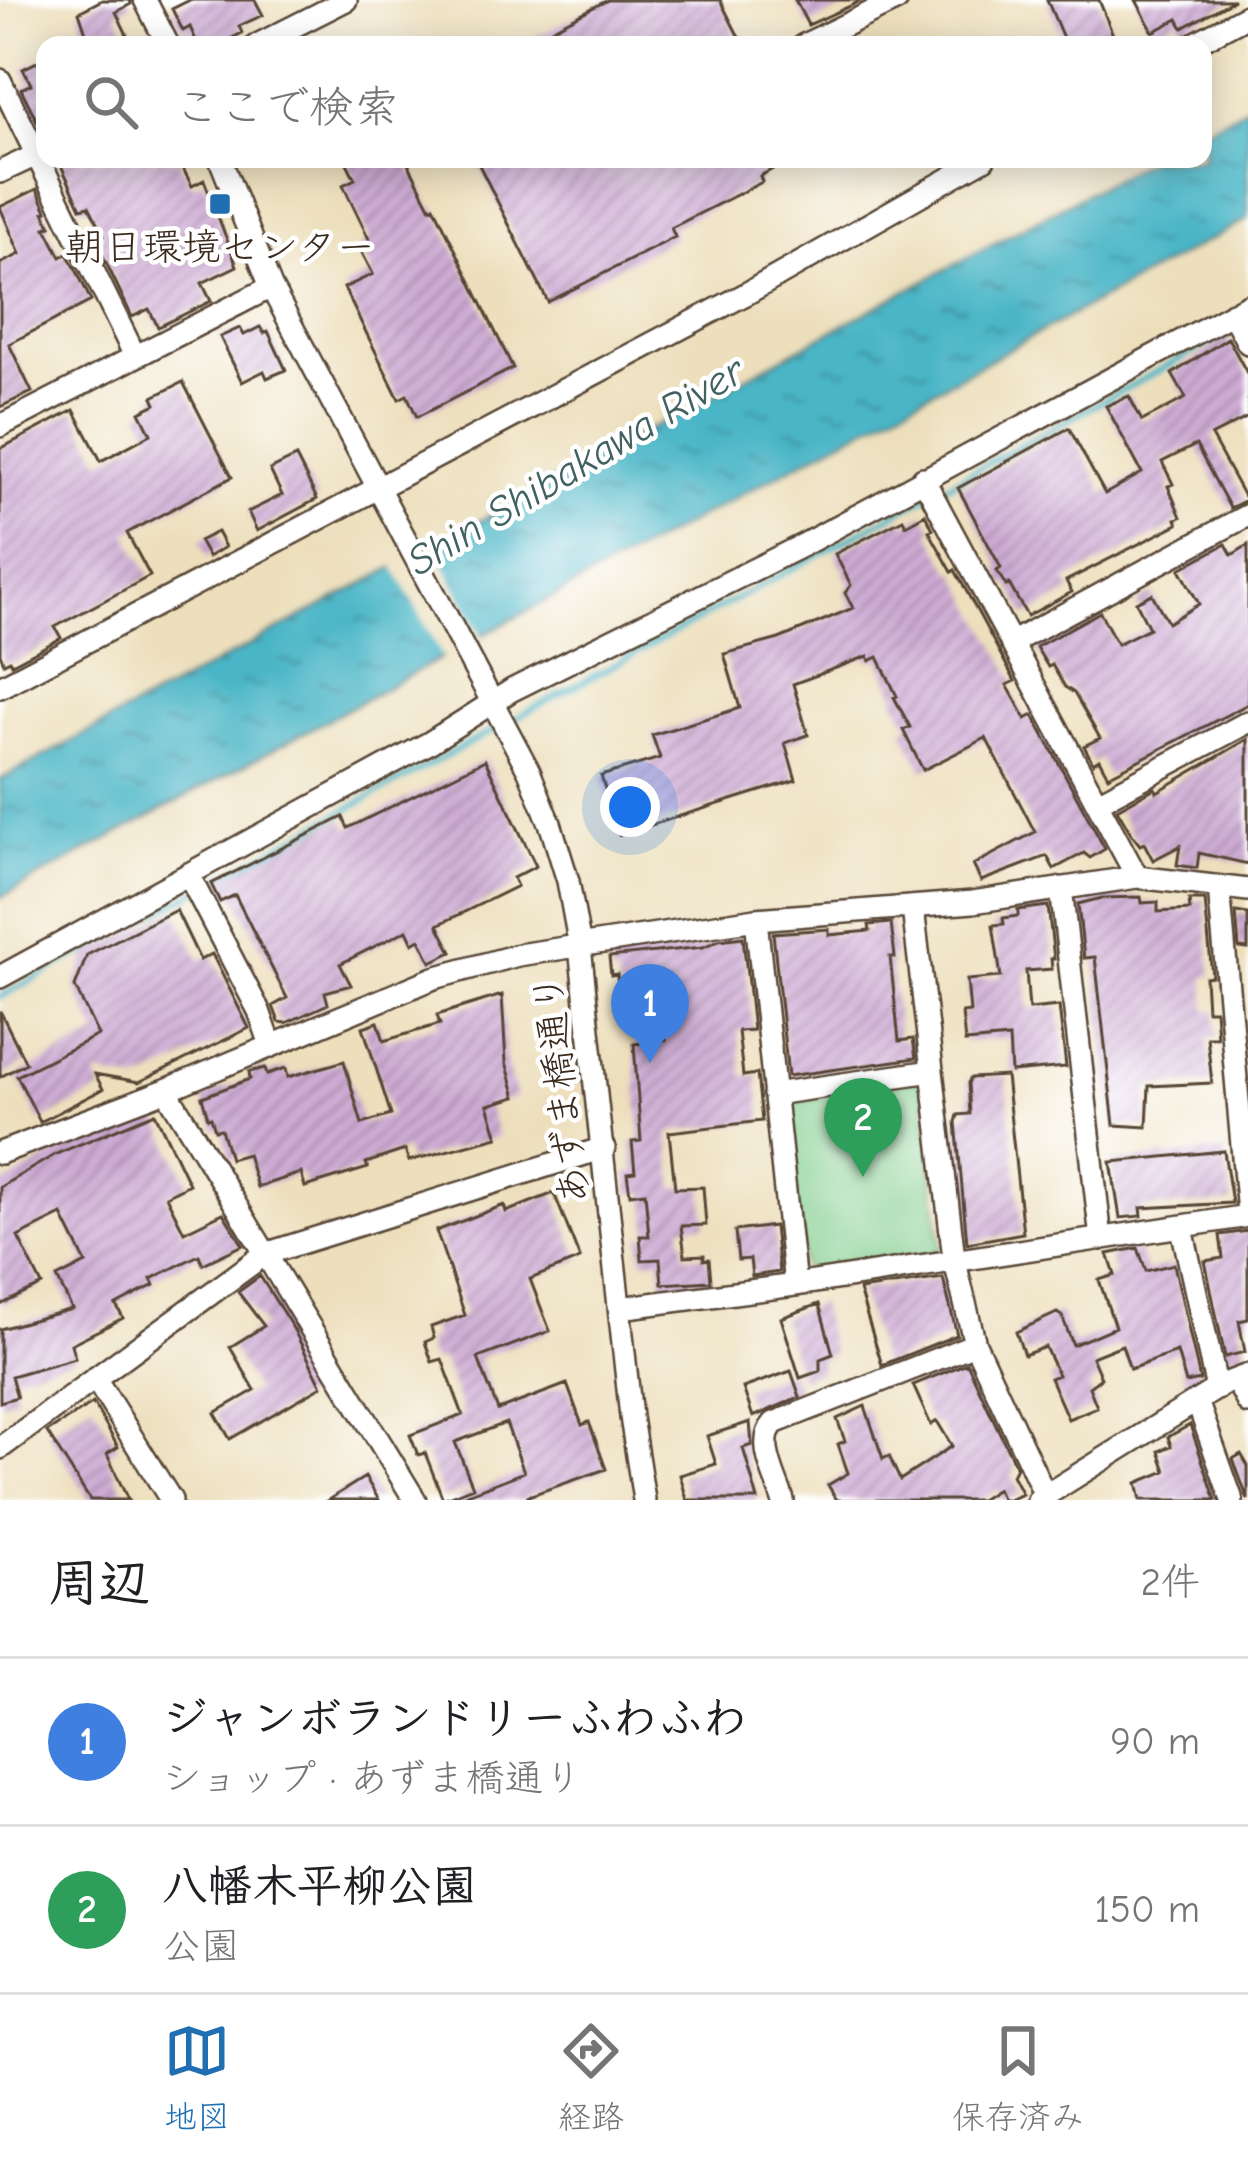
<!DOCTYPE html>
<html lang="ja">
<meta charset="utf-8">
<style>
:root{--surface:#fff;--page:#f6f6f6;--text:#202124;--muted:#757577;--line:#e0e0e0;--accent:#1f6fb2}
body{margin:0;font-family:"Comic Neue","Klee One",sans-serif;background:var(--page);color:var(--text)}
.you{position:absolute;left:630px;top:807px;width:42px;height:42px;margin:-30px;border:9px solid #fff;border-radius:50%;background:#1a73e8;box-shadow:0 0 0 18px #1a73e833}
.badge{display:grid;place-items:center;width:78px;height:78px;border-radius:50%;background:var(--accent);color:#fff;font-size:39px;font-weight:700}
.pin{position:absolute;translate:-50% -99px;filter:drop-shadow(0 3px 6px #0008)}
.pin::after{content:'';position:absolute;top:63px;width:42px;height:36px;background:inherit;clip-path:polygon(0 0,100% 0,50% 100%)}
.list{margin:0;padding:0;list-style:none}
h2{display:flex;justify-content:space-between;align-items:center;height:156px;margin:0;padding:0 48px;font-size:51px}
h2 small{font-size:39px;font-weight:400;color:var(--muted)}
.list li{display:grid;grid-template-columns:78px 1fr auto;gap:36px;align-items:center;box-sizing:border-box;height:168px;padding:0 48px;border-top:3px solid var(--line)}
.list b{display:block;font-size:45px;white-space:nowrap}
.list p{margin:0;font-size:39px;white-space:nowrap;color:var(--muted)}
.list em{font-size:39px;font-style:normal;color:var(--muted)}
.icon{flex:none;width:66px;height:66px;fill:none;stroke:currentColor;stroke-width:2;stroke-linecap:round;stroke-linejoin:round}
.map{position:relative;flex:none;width:1248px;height:1500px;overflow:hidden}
.search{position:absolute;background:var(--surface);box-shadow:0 6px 30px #0003;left:36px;right:36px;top:36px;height:132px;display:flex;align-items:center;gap:30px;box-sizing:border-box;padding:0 42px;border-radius:24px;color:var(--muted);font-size:45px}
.sheet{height:492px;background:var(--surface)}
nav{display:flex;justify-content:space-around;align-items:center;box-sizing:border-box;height:168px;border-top:3px solid var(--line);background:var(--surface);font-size:33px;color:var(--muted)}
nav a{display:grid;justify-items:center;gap:6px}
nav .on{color:var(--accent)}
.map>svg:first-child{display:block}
</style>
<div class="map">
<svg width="1248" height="1500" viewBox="0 0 1248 1500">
<defs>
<pattern id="water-ripples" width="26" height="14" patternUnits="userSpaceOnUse" patternTransform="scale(3)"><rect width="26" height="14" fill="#4ab5c6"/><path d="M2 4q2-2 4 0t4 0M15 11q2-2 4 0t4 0" fill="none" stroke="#3f93a0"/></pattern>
<pattern id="building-hatch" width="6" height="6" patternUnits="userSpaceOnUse" patternTransform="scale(3)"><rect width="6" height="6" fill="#ceabd4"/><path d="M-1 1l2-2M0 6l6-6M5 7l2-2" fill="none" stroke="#a88bab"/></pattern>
</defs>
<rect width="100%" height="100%" fill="#fff"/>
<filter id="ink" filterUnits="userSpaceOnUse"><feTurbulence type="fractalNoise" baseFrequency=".00833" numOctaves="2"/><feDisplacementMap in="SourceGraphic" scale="24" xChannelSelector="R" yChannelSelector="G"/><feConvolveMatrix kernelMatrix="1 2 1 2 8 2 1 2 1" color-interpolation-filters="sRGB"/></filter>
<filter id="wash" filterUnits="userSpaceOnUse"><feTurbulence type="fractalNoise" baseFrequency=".004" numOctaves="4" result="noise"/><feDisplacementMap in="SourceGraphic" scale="48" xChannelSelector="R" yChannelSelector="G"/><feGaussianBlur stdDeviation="2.7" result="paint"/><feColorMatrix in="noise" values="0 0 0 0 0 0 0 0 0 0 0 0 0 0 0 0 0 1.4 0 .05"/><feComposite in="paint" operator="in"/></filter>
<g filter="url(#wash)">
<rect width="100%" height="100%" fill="#eddfbc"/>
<path fill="#7fcc8a" stroke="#5d7b54" stroke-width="3" d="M 918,1080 L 923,1085 L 941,1246 L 936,1253 L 810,1271 L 803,1267 L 785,1107 L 790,1101 Z"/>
<path fill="url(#water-ripples)" stroke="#427072" stroke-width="3" d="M 1248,106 L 1248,219 L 0,898 L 0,780 L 1150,159 L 1203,159 L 1203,130 Z"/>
<path fill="#eddfbc" d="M 432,542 L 485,642 L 446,663 L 392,563 Z"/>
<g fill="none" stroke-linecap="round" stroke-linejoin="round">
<path stroke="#4ab5c6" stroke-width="6" d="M 0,997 L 1234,330"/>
</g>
<g id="blocks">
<path fill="url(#building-hatch)" d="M 102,0 L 130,0 L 131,4 L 116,12 L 132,45 L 90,45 L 79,12 Z
M 190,0 L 255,0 L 263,15 L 239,26 L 242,33 L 218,45 L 198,45 L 190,27 L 183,31 L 172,9 Z
M 608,0 L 720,0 L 743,45 L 520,45 Z
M 795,0 L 863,0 L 808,25 Z
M 1047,0 L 1099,0 L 1117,45 L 1066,45 Z
M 1136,0 L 1234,0 L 1183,28 L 1178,19 L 1153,32 Z
M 45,58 L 45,119 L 38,123 L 21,89 L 31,84 L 23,69 Z
M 58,159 L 178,159 L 192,186 L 204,180 L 237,266 L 202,283 L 211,301 L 203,305 L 158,327 L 149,309 L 132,317 L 102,254 L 97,238 L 104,235 L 89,206 L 81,208 Z
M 345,159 L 406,159 L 431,208 L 434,206 L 513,368 L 417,417 L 407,395 L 399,399 L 344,288 L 373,274 L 359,247 L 370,241 L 343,185 L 355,179 Z
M 476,159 L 792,159 L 760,176 L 762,182 L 671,228 L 675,237 L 548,302 Z
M 37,189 L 47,211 L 44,212 L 51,226 L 46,228 L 61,257 L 67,254 L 75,267 L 91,301 L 9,344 L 32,392 L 0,407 L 0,264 L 20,254 L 0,207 Z
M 260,327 L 264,333 L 268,331 L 286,370 L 267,378 L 264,371 L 242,382 L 220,337 L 240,328 L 244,335 Z
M 1228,338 L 1248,375 L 1248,417 L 1211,436 L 1246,500 L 1230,508 L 1196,445 L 1162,462 L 1173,484 L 1168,486 L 1181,517 L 1176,519 L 1178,524 L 1066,581 L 1072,592 L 1027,616 L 1009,584 L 1006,586 L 997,571 L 1001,568 L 958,488 L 1069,428 L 1105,494 L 1142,473 L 1106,406 L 1129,396 L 1142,421 L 1186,398 L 1172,374 Z
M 183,382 L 232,477 L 127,533 L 150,576 L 55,627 L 61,638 L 12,664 L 10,660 L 4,663 L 0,654 L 0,449 L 74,410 L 101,461 L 151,434 L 140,412 L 156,404 L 153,397 Z
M 296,457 L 317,499 L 257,531 L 248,512 L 282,495 L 270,470 Z
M 925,514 L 933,529 L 929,531 L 952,572 L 955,570 L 1015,681 L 1007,685 L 1026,719 L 1033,715 L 1105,849 L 1090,858 L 1084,853 L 1054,869 L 1047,856 L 981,881 L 973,865 L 1035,832 L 986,738 L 923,770 L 903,730 L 910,727 L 894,697 L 897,696 L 878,657 L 870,661 L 868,656 L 793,684 L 808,735 L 785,743 L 796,780 L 619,835 L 601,776 L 660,758 L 652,735 L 740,708 L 724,654 L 779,639 L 853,608 L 845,593 L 851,585 L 835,554 L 903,519 L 906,525 Z
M 217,532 L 225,547 L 208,557 L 199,541 Z
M 1226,544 L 1232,555 L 1248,545 L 1248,704 L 1108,776 L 1099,759 L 1093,763 L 1084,746 L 1100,738 L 1074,693 L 1065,687 L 1052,665 L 1048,667 L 1036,647 L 1100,612 L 1117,644 L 1149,628 L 1136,602 L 1152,594 L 1168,623 L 1199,604 L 1180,569 Z
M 1248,739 L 1248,864 L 1199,853 L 1197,868 L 1177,865 L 1180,846 L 1153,860 L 1144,843 L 1140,845 L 1132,835 L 1117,809 L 1155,788 L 1157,792 Z
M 485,760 L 536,866 L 513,878 L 517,886 L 438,925 L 452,952 L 431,962 L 420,939 L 413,943 L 407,930 L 340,964 L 351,985 L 325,992 L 328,1004 L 286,1023 L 279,1022 L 273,1006 L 287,998 L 235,895 L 220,902 L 211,884 L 343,817 L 348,828 Z
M 1141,897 L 1142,903 L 1158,902 L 1158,912 L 1190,910 L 1189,900 L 1205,900 L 1212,976 L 1205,977 L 1207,1010 L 1215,1010 L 1217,1037 L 1207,1037 L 1212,1083 L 1149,1086 L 1147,1127 L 1114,1125 L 1095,957 L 1084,958 L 1078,904 L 1102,898 Z
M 1048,906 L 1054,959 L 1051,959 L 1052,969 L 1026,971 L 1029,1009 L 1059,1006 L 1066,1067 L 1011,1072 L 1009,1038 L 965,1042 L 962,1013 L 970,1012 L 967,980 L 1001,977 L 993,925 L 1004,924 L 1003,918 L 1018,916 L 1018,910 Z
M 176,910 L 200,960 L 212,954 L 249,1028 L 139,1082 L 95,1074 L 103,1089 L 40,1122 L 17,1076 L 98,1035 L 75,987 L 87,955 Z
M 1236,912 L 1248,914 L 1248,949 L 1239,948 Z
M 891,923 L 895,957 L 890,957 L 899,1041 L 913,1039 L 916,1058 L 788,1076 L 773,933 L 829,929 L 829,935 L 870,931 L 869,925 Z
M 743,937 L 753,1030 L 738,1031 L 743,1076 L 757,1074 L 762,1121 L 669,1132 L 675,1188 L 703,1187 L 706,1225 L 681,1226 L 685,1256 L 704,1255 L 704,1260 L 709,1259 L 711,1281 L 662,1284 L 660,1259 L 642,1260 L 640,1236 L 649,1236 L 645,1192 L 630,1194 L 627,1173 L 635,1172 L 632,1142 L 641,1141 L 634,1044 L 666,1040 L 662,1002 L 620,1006 L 617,974 L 611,975 L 609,957 L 703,947 L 719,940 Z
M 502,995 L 506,1062 L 516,1097 L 488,1105 L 498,1137 L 409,1161 L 405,1150 L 366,1163 L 368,1168 L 305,1187 L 301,1173 L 257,1187 L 247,1154 L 230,1159 L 221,1129 L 215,1130 L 211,1117 L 208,1118 L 202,1097 L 250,1079 L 249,1072 L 265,1068 L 267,1074 L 286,1068 L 288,1077 L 344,1061 L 362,1124 L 391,1115 L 363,1027 L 378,1022 L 384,1041 L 440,1024 L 437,1015 Z
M 0,1011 L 26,1063 L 0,1077 Z
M 1006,1076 L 1023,1233 L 967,1243 L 956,1122 L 958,1115 L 970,1114 L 968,1083 L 971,1078 Z
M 155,1113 L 189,1184 L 166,1196 L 184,1232 L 223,1213 L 243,1245 L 203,1264 L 199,1255 L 151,1279 L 154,1285 L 116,1305 L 123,1318 L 71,1344 L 75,1358 L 11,1376 L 17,1397 L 0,1402 L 0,1329 L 72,1309 L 57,1278 L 86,1263 L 62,1215 L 18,1237 L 42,1285 L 0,1305 L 0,1187 L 56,1154 Z
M 1224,1151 L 1232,1203 L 1141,1208 L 1142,1216 L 1120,1218 L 1111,1162 Z
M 554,1193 L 580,1259 L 530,1279 L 550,1331 L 478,1358 L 498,1410 L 567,1384 L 582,1425 L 589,1422 L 606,1469 L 528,1496 L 530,1500 L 452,1500 L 524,1472 L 506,1423 L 455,1442 L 473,1487 L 443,1499 L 425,1453 L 418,1455 L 410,1435 L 463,1415 L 442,1359 L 432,1362 L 425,1342 L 434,1338 L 431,1327 L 465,1315 L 436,1231 L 504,1205 L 506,1212 Z
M 774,1226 L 779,1272 L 752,1276 L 750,1259 L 738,1260 L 735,1231 Z
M 1248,1231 L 1248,1319 L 1239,1321 L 1245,1352 L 1225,1357 L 1205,1261 L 1223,1258 L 1220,1235 Z
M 1138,1248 L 1146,1271 L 1174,1264 L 1200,1380 L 1186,1383 L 1177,1352 L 1130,1369 L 1122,1345 L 1092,1357 L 1101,1378 L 1089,1387 L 1097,1407 L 1068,1419 L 1050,1378 L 1058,1375 L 1045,1347 L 1024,1355 L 1016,1332 L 1057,1313 L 1062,1316 L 1073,1345 L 1115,1327 L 1099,1280 L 1115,1275 L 1108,1254 Z
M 260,1276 L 294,1330 L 322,1386 L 230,1439 L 215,1413 L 255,1390 L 230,1347 L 264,1326 L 238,1292 Z
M 943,1278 L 957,1335 L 882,1365 L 859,1290 Z
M 819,1304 L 833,1354 L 820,1359 L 820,1371 L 800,1378 L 781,1318 Z
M 967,1363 L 1016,1467 L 1012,1475 L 1022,1494 L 1008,1500 L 1002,1500 L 997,1489 L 980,1500 L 837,1500 L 828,1485 L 848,1473 L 838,1444 L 845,1441 L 837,1419 L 865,1406 L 883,1459 L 889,1456 L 900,1480 L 952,1446 L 937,1421 L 931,1425 L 913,1385 Z
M 791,1371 L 800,1397 L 753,1417 L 743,1388 Z
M 93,1403 L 118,1447 L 107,1454 L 128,1500 L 90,1500 L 47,1432 Z
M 750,1422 L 752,1445 L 743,1448 L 758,1500 L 687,1500 L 680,1475 L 716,1464 L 707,1436 Z
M 1190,1425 L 1216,1500 L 1141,1500 L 1137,1483 L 1166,1471 L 1159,1451 L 1171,1446 L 1168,1437 Z
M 1241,1454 L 1248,1466 L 1248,1500 L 1233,1459 Z
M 365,1477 L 379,1500 L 328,1500 Z"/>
</g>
</g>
<g filter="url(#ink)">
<use href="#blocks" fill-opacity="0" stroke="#564536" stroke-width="3"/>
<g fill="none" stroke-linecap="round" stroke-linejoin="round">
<g stroke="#564536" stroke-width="26">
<path id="minor" d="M 145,0 L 168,45
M 257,45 L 346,0
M 804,45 L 897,0
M 1192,45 L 1248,15
M 0,80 L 134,354
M 220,159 L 271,287 L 529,771 L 550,823 L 568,881 L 580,947 L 631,1417 L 644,1500
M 0,172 L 45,151
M 1232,313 L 1248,343
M 0,426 L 271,287
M 923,478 L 1137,877
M 1011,643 L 1248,515
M 0,687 L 744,295 L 984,159
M 1098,802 L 1248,722
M 188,874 L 259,1011 L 271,1045
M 1219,887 L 1248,1213
M 1061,888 L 1101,1239
M 913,908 L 954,1258 L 975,1344 L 1045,1495
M 756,919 L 795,1285
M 0,977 L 429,743 L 512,690 L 803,545 L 1248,305
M 166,1090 L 415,1500
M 774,1094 L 932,1071
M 0,1153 L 166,1090 L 434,978 L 518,955 L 756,919 L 973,902 L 1137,877 L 1248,890
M 1182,1228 L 1217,1389
M 620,1308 L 795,1285 L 1248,1216
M 95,1378 L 171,1500
M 1236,1380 L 1248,1403
M 1197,1401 L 1232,1500
M 0,1448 L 265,1254 L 604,1148
M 783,1500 C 776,1477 756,1443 774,1423 L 975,1344
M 1038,1500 L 1224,1384 L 1248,1375"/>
</g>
<use href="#minor" stroke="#fff" stroke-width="21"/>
</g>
</g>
<rect fill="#1f6fb2" stroke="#fff" stroke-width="4.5" x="208" y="192" width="24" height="24" rx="6"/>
<g text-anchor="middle" stroke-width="9" stroke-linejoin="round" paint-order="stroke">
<g font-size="39" fill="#3b2a1e" stroke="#fff">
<text x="220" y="260">朝日環境センター</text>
</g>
<g font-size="39" fill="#3b2a1e" stroke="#fff">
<text transform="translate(560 1089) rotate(-97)" y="14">あずま橋通り</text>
</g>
<g font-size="42" font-style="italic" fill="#416261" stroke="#fff">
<text transform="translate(575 465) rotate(-31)" y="15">Shin Shibakawa River</text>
</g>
</g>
</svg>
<div class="you"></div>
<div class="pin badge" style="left:650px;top:1063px;background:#3f7fe0">1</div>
<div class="pin badge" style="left:863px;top:1177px;background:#2e9e5b">2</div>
<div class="search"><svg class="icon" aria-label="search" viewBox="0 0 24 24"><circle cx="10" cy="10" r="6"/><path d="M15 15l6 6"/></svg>ここで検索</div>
</div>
<section class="sheet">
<h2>周辺<small>2件</small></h2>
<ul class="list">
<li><span class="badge" style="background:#3f7fe0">1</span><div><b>ジャンボランドリーふわふわ</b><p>ショップ · あずま橋通り</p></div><em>90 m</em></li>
<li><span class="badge" style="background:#2e9e5b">2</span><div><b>八幡木平柳公園</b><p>公園</p></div><em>150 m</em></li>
</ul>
</section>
<nav>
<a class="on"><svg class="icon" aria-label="map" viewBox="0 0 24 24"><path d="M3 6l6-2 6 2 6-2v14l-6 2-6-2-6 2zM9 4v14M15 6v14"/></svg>地図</a>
<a><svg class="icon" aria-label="directions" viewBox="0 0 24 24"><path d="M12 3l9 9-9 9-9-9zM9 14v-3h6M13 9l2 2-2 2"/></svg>経路</a>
<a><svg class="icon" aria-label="saved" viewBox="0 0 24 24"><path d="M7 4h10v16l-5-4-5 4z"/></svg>保存済み</a>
</nav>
